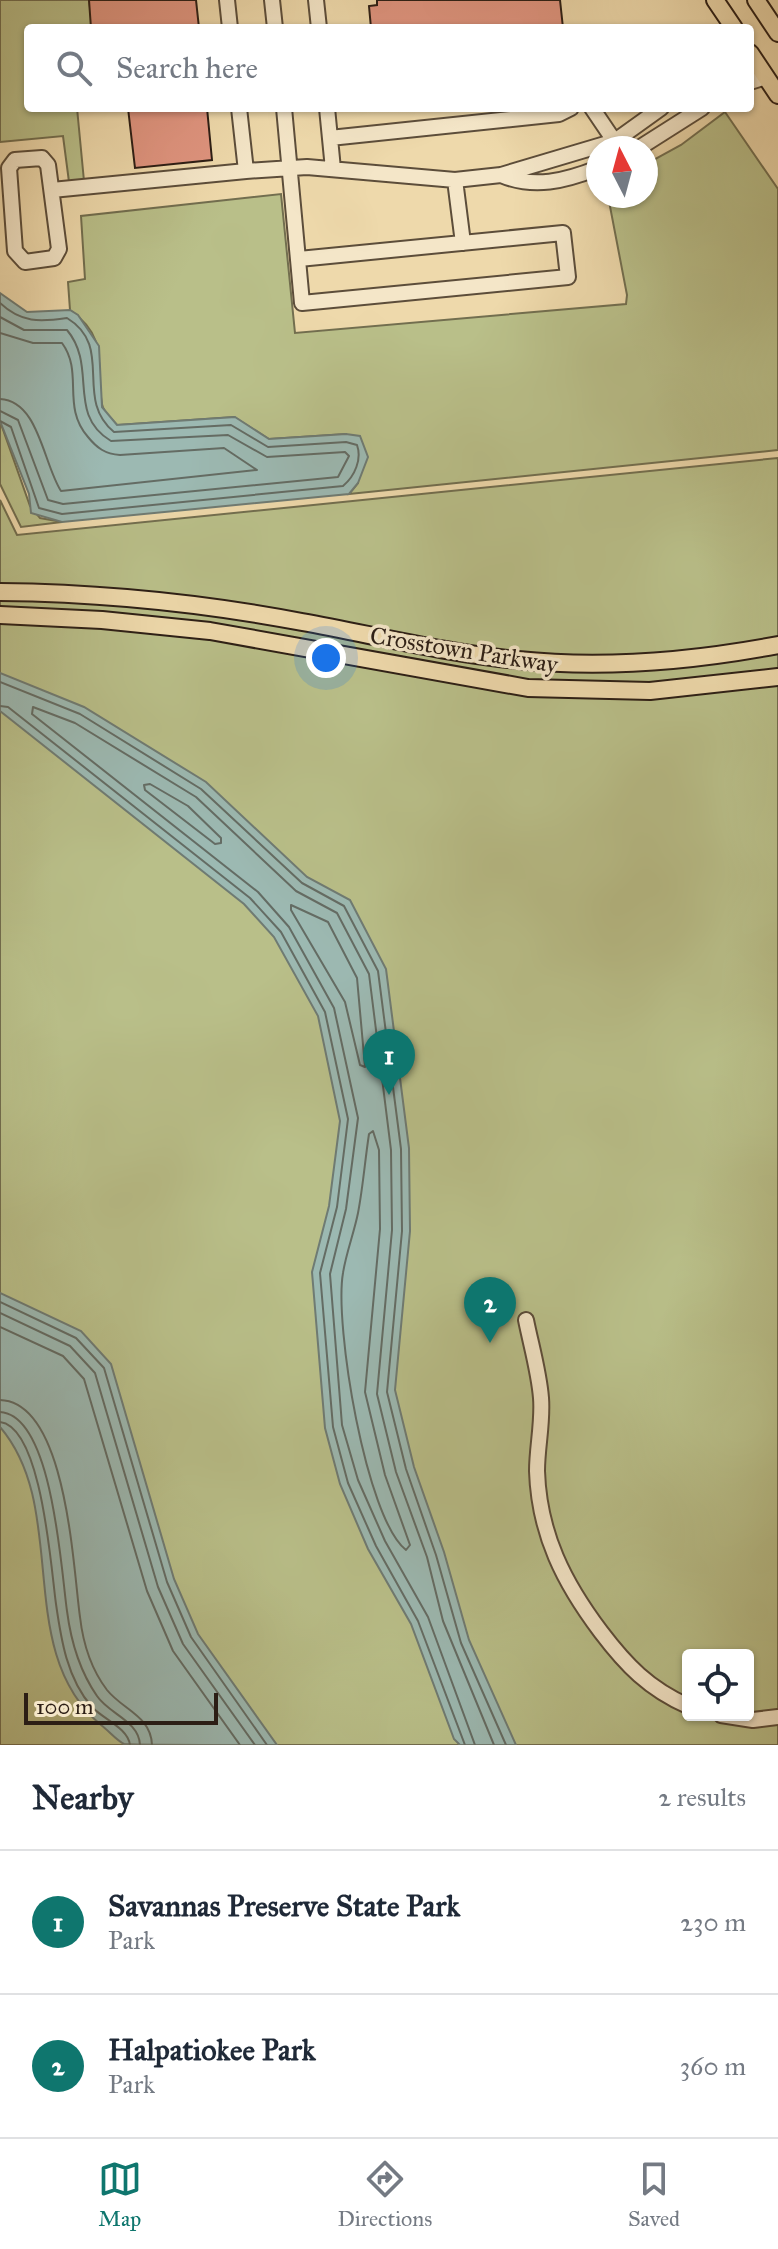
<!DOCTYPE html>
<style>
:root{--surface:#fff;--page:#f2f2f3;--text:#1f2937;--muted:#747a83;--line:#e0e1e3;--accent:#0f766e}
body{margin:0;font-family:"IM FELL Great Primer",serif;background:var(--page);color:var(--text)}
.controls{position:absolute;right:24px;bottom:24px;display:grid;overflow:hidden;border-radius:8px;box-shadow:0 2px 6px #0004}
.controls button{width:72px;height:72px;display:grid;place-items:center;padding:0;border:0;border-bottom:2px solid var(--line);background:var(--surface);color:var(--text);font:40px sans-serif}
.compass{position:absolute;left:586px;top:136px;width:72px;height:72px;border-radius:50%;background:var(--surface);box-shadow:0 2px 6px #0004;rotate:354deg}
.scale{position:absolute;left:24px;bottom:20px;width:194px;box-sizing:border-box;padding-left:8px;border:4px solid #2c1e15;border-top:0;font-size:22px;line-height:28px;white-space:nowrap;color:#2c1e15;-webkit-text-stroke:6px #f4e6c8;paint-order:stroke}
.you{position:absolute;left:326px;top:658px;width:28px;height:28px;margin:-20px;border:6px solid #fff;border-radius:50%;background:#1a73e8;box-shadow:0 0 0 12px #1a73e833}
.badge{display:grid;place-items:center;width:52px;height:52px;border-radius:50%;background:var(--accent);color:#fff;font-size:26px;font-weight:700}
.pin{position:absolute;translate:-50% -66px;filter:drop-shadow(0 2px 4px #0008)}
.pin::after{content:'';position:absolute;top:42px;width:28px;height:24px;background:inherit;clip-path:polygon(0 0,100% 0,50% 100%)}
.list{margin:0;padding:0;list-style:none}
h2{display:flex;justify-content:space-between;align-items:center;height:104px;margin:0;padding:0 32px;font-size:34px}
h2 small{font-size:26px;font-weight:400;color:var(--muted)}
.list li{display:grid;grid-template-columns:52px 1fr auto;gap:24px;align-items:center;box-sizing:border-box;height:144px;padding:0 32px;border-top:2px solid var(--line)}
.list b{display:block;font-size:30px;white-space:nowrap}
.list p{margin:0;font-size:26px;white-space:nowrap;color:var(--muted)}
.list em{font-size:26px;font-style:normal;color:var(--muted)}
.icon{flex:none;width:44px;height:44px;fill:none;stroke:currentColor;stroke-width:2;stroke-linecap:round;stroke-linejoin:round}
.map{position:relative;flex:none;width:778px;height:1745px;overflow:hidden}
.search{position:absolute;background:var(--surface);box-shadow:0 2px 6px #0004;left:24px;right:24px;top:24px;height:88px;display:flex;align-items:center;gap:20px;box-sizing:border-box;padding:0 28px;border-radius:8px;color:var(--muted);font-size:30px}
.sheet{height:392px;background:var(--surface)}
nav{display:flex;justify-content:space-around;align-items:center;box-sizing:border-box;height:112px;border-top:2px solid var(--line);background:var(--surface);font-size:22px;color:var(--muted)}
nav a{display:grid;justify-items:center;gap:4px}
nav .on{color:var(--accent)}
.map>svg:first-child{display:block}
</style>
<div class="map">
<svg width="778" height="1745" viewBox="0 0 778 1745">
<rect width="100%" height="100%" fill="#eed9ab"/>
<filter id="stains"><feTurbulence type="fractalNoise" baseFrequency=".0025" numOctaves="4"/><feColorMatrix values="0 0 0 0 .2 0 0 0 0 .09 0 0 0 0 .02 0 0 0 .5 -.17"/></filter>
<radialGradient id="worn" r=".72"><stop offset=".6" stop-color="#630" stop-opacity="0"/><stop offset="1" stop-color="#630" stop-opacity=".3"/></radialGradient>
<path fill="#b9bf89" stroke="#726e4f" stroke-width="2" fill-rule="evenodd" d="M 0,0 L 89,0 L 92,25 L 28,28 L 28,108 L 77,108 L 84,181 L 69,182 L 63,136 L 0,142 Z
M 725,112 L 778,189 L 778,450 L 349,494 L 358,483 L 346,434 L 269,439 L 234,417 L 117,425 C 112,419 103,412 102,404 C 95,365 110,338 70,310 L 68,282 L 85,279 L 81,216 L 281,194 L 295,333 L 626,304 L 627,295 L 608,196 L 646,196 L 646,164 L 681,145 Z
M 0,421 L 30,506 L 40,518 L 62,522 L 21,527 L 0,484 Z
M 778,458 L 778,1745 L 0,1745 L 0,500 L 17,535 ZM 688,1655 L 748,1655 L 748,1715 L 688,1715 Z"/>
<path fill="#9cb9b2" stroke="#6f7b73" stroke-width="2" d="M 0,293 L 27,312 L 70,310 L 78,315 L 99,346 L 102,407 L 117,425 L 235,417 L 269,439 L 346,434 L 360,436 L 368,457 L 358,483 L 349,494 L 62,522 L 31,513 L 29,494 L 0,421 Z
M 0,673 L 84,707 L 206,782 L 307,877 L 350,900 L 386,969 L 409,1148 L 410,1231 L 395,1390 L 414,1467 L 444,1552 L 469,1640 L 516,1745 L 460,1745 L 454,1739 L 411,1624 L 368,1549 L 340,1484 L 325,1428 L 312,1272 L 329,1206 L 340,1121 L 318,1016 L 274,937 L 244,904 L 0,711 Z
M 0,1293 L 81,1331 L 111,1364 L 174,1579 L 198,1634 L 277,1745 C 253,1745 137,1745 124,1744 C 116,1740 108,1730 101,1725 C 12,1651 71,1510 0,1427 Z"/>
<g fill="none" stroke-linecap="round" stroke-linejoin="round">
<path stroke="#646c64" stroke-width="2" d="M 0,303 C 21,323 40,322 67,318 C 115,347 73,398 114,432 L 231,425 L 268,447 L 346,442 L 357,445 C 362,459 355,476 343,486 L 62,514 L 39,508 L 11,427 L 0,421
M 0,317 L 24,330 L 67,330 C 98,367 66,414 111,441 L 228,435 L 267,457 L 345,452 L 349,456 L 338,477 L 63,504 L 48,500 L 18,420 L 0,411
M 0,333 L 33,343 L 62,343 C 84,373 61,406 88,437 C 97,448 105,454 120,455 L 224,448 L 257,470 L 61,491 C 43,463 39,401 0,399
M 0,682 L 80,714 L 201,789 L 302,883 L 344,906 L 378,971 L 401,1149 L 402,1231 L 387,1392 L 406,1469 L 436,1555 L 461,1643 L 506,1745
M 0,706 L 8,707 L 250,898 L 281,932 L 325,1012 L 348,1119 L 337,1207 L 320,1273 L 333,1427 L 348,1483 L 376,1546 L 418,1621 L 465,1745
M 150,784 L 188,806 L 221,838 L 221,843 L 215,844 L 145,790 L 144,785 Z
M 291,905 L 328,922 L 357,978 L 365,1067 L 360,1065 L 345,1002 L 291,910 Z
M 373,1131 L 379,1150 L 380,1229 L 365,1392 L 385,1475 L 410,1545 L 406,1550 C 366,1519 334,1324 343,1273 C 346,1253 354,1233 358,1213 C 363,1187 365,1160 369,1134 Z
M 0,1302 L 76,1338 L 104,1368 L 167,1582 L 191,1637 L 267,1745
M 0,1313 L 70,1346 L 95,1373 L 158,1587 L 183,1644 L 255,1745
M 0,1327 L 63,1356 L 84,1379 L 147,1591 L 173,1651 L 240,1745
M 0,1400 C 67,1402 73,1568 80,1617 C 83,1643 91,1669 107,1690 C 123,1710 151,1716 152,1745
M 0,1412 C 53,1415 61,1570 67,1611 C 71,1642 79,1670 97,1696 C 109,1714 139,1721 140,1745
M 0,1422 C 42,1427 51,1569 56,1604 C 61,1639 67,1679 92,1707 C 103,1719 128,1728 130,1745
M 475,1745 L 428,1617 L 385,1541 L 358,1480 L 342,1425 L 330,1274 L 346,1209 L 358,1118 L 334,1008 L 289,927 L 258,892 L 32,714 L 33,707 L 75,723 L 196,797 L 296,891 L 337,913 L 369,974 L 391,1150 L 392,1230 L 377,1394 L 396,1472 L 427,1557 L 443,1621 L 494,1745"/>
</g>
<path fill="#df947f" stroke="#2c1e15" stroke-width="2" d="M 89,0 L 196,0 L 199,28 L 91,28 Z
M 377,0 L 560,0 L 563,28 L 371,28 L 369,6 L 377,5 Z
M 128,108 L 207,108 L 212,160 L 135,168 Z"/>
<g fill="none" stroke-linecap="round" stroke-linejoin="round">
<g stroke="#5c4d3a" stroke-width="18">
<path id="minor" d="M 227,0 L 230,28
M 272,0 L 275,28
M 316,0 L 319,28
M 750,82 L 766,77
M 284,108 L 302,303 L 568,277 L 563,233 L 299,259
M 327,108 L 333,169
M 592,108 L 619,148
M 330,138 L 559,114 L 571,108
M 639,148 L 702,108
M 42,158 L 48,165 L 59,249 L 54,258 L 25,262 L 15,251 L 9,168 L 15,160 Z
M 246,171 L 307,167 L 455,180 L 501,175 L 615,141 L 661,108
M 501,175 C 534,189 565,181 598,168
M 455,180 L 463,243
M 52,190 L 246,171 L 239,108
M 526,1320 C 531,1345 539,1372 541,1398 C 543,1422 537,1447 537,1471 C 539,1534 564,1583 601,1632 C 626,1665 649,1689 688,1706
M 721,1715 L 753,1720 L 778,1717"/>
</g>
<g stroke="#2c1e15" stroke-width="20">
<path id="major" d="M 715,0 L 734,28
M 756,0 L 778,33
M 750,53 L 778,95
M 0,592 C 101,593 202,603 302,622 C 374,635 445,653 518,660 C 604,669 693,661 778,645
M 0,615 L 102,620 L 210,631 L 528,688 L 650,691 L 778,677"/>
</g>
<use href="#minor" stroke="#f4e6c8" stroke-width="14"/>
<use href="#major" stroke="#eed9ab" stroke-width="16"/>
</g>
<g text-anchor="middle" stroke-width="7" stroke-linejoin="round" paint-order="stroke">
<g font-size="24" fill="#2c1e15" stroke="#f4e6c8">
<text transform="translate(464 650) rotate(9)" y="8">Crosstown Parkway</text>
</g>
</g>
<rect width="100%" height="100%" filter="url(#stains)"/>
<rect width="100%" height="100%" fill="url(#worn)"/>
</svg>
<div class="controls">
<button><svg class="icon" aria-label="locate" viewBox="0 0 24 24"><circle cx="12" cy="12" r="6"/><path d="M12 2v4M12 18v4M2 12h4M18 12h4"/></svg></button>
</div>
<svg class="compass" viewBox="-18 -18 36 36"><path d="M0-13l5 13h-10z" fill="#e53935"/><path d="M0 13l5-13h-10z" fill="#747a83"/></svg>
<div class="scale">100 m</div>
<div class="you"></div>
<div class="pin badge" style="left:389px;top:1095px">1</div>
<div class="pin badge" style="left:490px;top:1343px">2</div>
<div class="search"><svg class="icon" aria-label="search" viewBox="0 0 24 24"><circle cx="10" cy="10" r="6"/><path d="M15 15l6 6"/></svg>Search here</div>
</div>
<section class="sheet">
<h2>Nearby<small>2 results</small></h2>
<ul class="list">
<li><span class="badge">1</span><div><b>Savannas Preserve State Park</b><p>Park</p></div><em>230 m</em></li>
<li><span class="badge">2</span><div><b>Halpatiokee Park</b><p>Park</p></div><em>360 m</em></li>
</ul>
</section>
<nav>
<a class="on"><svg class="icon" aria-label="map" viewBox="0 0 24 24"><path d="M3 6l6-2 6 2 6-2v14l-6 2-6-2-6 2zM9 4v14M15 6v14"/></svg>Map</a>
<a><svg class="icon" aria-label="directions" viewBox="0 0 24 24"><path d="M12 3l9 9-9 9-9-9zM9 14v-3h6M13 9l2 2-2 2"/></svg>Directions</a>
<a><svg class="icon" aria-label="saved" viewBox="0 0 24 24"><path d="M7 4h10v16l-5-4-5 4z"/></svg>Saved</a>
</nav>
